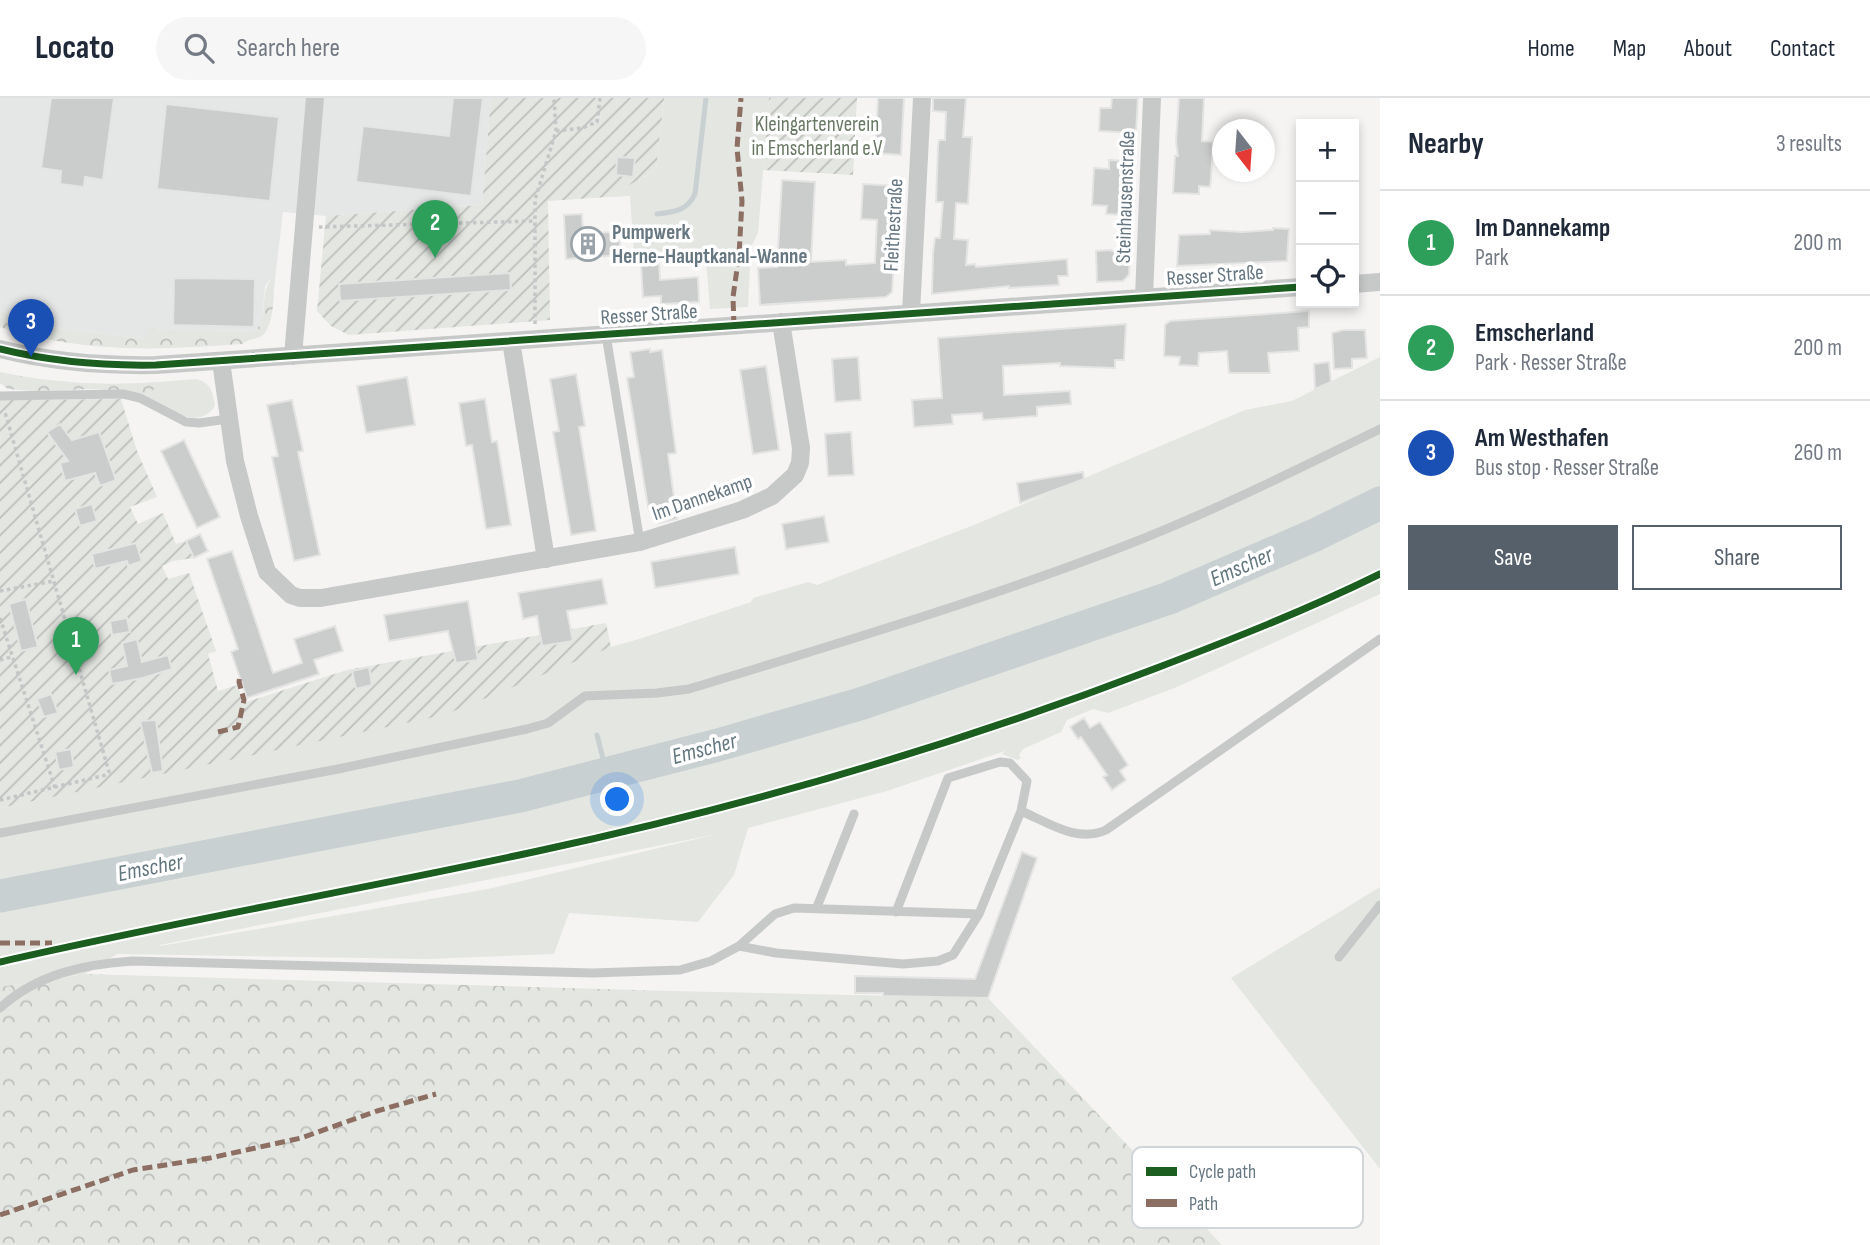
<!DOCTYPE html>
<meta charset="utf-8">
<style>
:root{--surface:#fff;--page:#f6f6f7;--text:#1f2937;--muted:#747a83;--line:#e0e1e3;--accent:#56606a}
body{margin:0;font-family:"Sofia Sans Condensed",sans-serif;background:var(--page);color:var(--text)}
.controls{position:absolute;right:21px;top:21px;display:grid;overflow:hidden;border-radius:0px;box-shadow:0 4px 10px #0003}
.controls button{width:63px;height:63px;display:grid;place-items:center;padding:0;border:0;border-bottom:2px solid var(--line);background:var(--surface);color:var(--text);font:35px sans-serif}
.compass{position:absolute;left:1212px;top:21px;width:63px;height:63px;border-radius:50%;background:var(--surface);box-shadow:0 4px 10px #0003;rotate:163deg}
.you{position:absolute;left:618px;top:702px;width:24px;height:24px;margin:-18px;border:5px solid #fff;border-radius:50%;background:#1a73e8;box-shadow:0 0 0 10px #1a73e833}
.badge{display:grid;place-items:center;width:46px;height:46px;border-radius:50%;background:var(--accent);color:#fff;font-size:23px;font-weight:700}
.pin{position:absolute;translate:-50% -58px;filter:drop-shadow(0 2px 4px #0008)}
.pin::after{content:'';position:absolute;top:37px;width:24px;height:21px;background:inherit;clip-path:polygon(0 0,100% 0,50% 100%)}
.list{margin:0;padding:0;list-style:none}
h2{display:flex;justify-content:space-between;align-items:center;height:91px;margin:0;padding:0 28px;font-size:30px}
h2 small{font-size:23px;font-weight:400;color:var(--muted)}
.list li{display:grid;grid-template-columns:46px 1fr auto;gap:21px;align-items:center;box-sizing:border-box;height:105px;padding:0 28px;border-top:2px solid var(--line)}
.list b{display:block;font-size:26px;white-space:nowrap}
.list p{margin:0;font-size:23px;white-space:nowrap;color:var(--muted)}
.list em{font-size:23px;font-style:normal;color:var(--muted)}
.actions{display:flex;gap:14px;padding:21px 28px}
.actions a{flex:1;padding:16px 0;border:2px solid var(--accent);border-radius:0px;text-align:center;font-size:24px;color:var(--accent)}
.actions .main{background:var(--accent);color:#fff}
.icon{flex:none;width:38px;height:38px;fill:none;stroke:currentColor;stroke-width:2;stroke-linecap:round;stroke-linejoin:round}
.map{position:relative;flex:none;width:1380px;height:1147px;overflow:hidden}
header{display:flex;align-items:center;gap:42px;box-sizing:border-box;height:98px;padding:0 35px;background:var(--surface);border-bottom:2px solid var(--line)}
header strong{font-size:33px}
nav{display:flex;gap:38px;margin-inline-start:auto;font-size:24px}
.search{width:490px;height:63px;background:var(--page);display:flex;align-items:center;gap:18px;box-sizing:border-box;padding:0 24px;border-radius:38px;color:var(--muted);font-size:26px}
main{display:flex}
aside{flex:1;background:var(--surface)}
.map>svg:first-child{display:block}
</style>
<header>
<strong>Locato</strong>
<div class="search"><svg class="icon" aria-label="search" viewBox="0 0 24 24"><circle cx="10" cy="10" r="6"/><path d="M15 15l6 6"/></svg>Search here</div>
<nav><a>Home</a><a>Map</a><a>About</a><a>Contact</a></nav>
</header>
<main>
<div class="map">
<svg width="1380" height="1147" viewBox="0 0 1380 1147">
<defs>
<pattern id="forest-crowns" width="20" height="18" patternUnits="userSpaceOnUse" patternTransform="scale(1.75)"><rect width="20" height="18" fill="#e3e6e1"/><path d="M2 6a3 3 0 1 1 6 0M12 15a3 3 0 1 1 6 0" fill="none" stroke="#bcbfbc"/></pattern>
<pattern id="garden-furrows" width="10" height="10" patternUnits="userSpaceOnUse" patternTransform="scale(1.75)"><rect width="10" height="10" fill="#e3e6e1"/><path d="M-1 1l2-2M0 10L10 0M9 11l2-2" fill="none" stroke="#bcbfbc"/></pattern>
</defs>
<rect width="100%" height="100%" fill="#f5f4f3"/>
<path fill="#e5e6e6" d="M 0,0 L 491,0 L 482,107 L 326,118 L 283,114 L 275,181 L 270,181 L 265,188 L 262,223 L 255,233 L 148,231 L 146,241 L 49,229 L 0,212 Z"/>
<path fill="#e3e6e1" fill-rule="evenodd" d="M 664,0 L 769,0 L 758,135 L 751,149 L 748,209 L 710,211 L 705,151 L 634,155 L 630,98 L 608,99 L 656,72 Z
M 1380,259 L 1380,496 L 1177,589 L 1108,615 L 1093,611 L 1067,622 L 1061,634 L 1023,651 L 1019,657 L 1021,660 L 1017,662 L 1002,656 L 1005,653 L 887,693 L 748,730 L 734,777 L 698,824 L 569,815 L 554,856 L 427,861 L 117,856 L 85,876 L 0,889 L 0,710 L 170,673 L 639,541 L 751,504 L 753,500 L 808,484 L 817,487 L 974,427 L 1245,312 L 1292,303 ZM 717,736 L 488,791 L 160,848 L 160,847 Z
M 196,281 C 211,285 213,294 215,308 C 197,335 164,308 143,298 L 152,294 L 158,284 Z
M 1380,789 L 1380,1071 L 1231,880 Z"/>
<path fill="url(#forest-crowns)" d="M 271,181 L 275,181 C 273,196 275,225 263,237 C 257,242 249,240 243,246 C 154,252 88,256 0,229 L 0,212 L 49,229 L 145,241 L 147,231 L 255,233 C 269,219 259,197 271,181 Z
M 0,274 C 53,285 104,288 158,284 L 152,294 L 143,298 L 125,293 L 92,291 L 35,293 L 8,291 L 0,285 Z
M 85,876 L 671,893 L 988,900 L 1222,1147 L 0,1147 L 0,889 Z"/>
<path fill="url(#garden-furrows)" d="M 491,0 L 664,0 L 656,72 L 608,99 L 548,103 L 550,222 L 349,237 L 331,228 L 317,213 L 326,118 L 482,107 Z
M 769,0 L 857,0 L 853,77 L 763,72 Z
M 121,301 L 137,353 L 157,399 L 130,409 L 138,426 L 163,415 L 176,446 L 186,443 L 194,460 L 173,463 L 162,468 L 168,481 L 189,475 L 216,553 L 208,556 L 218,593 L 238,587 L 243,605 L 347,572 L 606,525 L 611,549 L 444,617 L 0,710 L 0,302 Z"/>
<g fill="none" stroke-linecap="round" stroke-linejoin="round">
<path stroke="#c8d0d2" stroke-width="5" d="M 657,116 C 674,114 687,113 695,96 L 706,0
M 597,637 L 607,676"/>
<path stroke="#c8d0d2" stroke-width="33" d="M 0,798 L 520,698 L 718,647 L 860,606 L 1169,500 L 1315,437 L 1380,405"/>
</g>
<path fill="#cbcccc" stroke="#e4e4e3" stroke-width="2" d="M 51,0 L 114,0 L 103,82 L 85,79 L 84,89 L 60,86 L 61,73 L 41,70 Z
M 453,0 L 483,0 L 471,98 L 356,84 L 363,28 L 449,38 Z
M 878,0 L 904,0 L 901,57 L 875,55 Z
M 933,0 L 966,0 L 963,39 L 972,39 L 968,106 L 956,105 L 954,141 L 968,142 L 966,167 L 975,166 L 976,169 L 1067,161 L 1068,178 L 1058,178 L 1059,187 L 1009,190 L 1009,188 L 932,196 L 933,155 L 935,140 L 940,140 L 943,104 L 936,104 L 938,48 L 939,42 L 945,42 L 946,14 L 933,13 Z
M 1112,0 L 1138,0 L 1136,35 L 1099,33 L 1100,10 L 1111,10 Z
M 1179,0 L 1204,0 L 1202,43 L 1213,44 L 1211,81 L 1210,89 L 1199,88 L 1199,96 L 1173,95 L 1175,58 L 1178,58 L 1176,44 Z
M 166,6 L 279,19 L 270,103 L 157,91 Z
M 617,59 L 635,60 L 633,79 L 616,77 Z
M 1109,62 L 1128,63 L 1128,73 L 1135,71 L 1132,111 L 1126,108 L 1126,117 L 1106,116 L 1107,108 L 1092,107 L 1094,70 L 1109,71 Z
M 782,82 L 815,84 L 811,164 L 846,162 L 846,167 L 875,165 L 877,122 L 861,121 L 863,86 L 899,88 L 892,194 L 886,199 L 760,207 L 758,170 L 777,169 Z
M 582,116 L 583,136 L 611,134 L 611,137 L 619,137 L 621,157 L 566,161 L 564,117 Z
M 1273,130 L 1289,131 L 1287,163 L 1177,168 L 1179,137 L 1210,136 L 1210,132 L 1242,134 L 1273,132 Z
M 1111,152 L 1112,153 L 1130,154 L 1129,177 L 1123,183 L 1097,184 L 1096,153 Z
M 659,166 L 660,182 L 698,179 L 699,204 L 661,206 L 661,198 L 643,199 L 641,167 Z
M 510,175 L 511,192 L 340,203 L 339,186 Z
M 174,180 L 255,181 L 254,229 L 173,227 Z
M 1309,213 L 1309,229 L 1298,230 L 1299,253 L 1268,255 L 1270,275 L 1229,275 L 1227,253 L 1199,255 L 1198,268 L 1179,267 L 1180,259 L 1164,258 L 1165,227 L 1170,223 Z
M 1126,226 L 1124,262 L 1115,262 L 1115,270 L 1060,268 L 1060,265 L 1003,268 L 1004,297 L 1070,293 L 1071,306 L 1037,309 L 1037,318 L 983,322 L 982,315 L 952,317 L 953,326 L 914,329 L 912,302 L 942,300 L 938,240 Z
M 1343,232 L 1365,232 L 1367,260 L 1352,261 L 1352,270 L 1334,271 L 1332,235 Z
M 650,251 L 650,254 L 662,252 L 676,355 L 668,356 L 677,421 L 658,425 L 655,408 L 648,409 L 627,280 L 634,279 L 630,254 Z
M 858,259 L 861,302 L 835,304 L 832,261 Z
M 1329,264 L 1331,284 L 1315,291 L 1314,266 Z
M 766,268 L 779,352 L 753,356 L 740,272 Z
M 576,276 L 585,328 L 579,329 L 596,433 L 571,437 L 553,334 L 559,333 L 550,281 Z
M 407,279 L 415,327 L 366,335 L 357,288 Z
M 485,301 L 492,344 L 497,343 L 511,427 L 486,431 L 472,347 L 466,348 L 459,305 Z
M 292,302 L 303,353 L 298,354 L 320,457 L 294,463 L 272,359 L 278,358 L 267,307 Z
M 60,326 L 72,342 L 99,334 L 116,382 L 100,388 L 95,375 L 65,383 L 60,365 L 68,363 L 47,334 Z
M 851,334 L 854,377 L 828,378 L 825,336 Z
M 184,342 L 220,419 L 197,430 L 161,353 Z
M 1083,374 L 1084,381 L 1020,405 L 1017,385 Z
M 92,406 L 97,423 L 80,428 L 75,411 Z
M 824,418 L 829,444 L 786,451 L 782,426 Z
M 200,436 L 208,453 L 194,460 L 186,443 Z
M 136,445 L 142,463 L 128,468 L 127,463 L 95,471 L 92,456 Z
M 735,449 L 739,476 L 655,490 L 651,464 Z
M 232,453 L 273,575 L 302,565 L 294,541 L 335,528 L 343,553 L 314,562 L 319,576 L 247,600 L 231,554 L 238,551 L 207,461 Z
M 602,481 L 607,506 L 567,513 L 573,543 L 542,548 L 537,518 L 523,521 L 518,495 Z
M 26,501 L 38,549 L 21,553 L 9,506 Z
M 468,503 L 478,562 L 456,565 L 448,533 L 389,543 L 384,517 Z
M 127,520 L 130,534 L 112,537 L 110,523 Z
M 137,541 L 142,564 L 168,557 L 172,571 L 143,580 L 112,586 L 109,572 L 127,568 L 122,545 Z
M 369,569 L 372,587 L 356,591 L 352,573 Z
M 51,596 L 58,615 L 44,619 L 37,601 Z
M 1084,620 L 1090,630 L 1100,624 L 1128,667 L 1120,673 L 1126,682 L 1112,692 L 1103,679 L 1107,677 L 1081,639 L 1078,641 L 1070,629 Z
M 156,622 L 163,673 L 152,675 L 140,623 Z
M 71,651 L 74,669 L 59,672 L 55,654 Z
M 1022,754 L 1037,760 L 988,900 L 883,898 L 883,895 L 855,895 L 855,878 L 975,881 Z"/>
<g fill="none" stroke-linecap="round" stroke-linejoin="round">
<path stroke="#c5c6c7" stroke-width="3.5" stroke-dasharray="3.5 3.5" stroke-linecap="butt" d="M 556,33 L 582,30 L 597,24 L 600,0
M 319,129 L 534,123
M 535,226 L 535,102 L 556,33 L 554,0
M 0,493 L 54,483
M 0,520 L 55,690
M 0,562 L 11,559
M 0,702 L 106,677 L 109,674 L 4,311"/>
<path stroke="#c7c9c9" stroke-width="9" d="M 606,237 L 640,444
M 0,298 L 123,296 L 140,300 L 186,324 L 199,325 L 228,321
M 0,735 L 338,671 L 527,631 L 548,625 L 585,598 L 657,595 L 689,591 C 833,547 978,504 1119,450 C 1208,416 1294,373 1380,331
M 817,809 L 854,716
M 896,814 L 948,680 L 1000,664 L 1010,665 L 1027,683 L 1021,713
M 739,848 L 775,816 L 794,810 L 979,816 L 1021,713 C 1049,725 1077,745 1106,732 L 1380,541
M 1339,859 L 1380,807
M 0,910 C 37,876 85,866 133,863 L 593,875 L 680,872 L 711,863 L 739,848 L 776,855 L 903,866 L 938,863 L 953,857 L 979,816"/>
<path stroke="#c7c9c9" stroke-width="18" d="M 1354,186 L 1380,184
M 1144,199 L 1152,0
M 911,215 L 922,0
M 511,243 L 546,461
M 0,251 C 52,264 102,268 156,267 L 1301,189
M 293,258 L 315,0
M 221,263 L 235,363 L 249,418 L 267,474 L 291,497 L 300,500 L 321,500 L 640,444 L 742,412 L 772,398 L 795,377 L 800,365 L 801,350 L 781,224"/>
<path stroke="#8d6e63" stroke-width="5" stroke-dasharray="10 5" stroke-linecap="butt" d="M 734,228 L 733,199 L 739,157 L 742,103 L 737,50 L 741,0
M 218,634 L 238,629 L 244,602 L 239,584 L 240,576
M 0,845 L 52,845
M 0,1117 L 133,1072 L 210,1060 L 301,1040 L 377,1013 L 436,996"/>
<g stroke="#fff" stroke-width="11">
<path id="cycleway" d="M 0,251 C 52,264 102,268 156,267 L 1301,189
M 0,864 C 178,823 359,792 538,753 C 748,708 953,648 1154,571 C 1230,542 1307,512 1380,476"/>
</g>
<use href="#cycleway" stroke="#1b5e20" stroke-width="7"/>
</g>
<defs>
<g id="building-ring" transform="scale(1.75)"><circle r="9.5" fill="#fff" stroke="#99a3a9" stroke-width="1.5"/><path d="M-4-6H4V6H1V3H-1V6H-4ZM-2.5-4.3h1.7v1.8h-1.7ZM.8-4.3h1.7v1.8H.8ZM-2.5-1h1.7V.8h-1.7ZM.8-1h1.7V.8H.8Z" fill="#99a3a9"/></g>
</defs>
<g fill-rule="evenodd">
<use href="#building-ring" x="588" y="146"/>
</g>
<g text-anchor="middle" stroke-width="7" stroke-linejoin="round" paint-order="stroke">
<g font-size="21" fill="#6a7965" stroke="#fff">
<text x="817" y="33">Kleingartenverein<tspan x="817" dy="24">in Emscherland e.V</tspan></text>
</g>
<g font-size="21" fill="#677781" stroke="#fff">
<text transform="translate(1125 99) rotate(-88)" y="7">Steinhausenstraße</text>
<text transform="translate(893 127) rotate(-87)" y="7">Fleithestraße</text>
<text transform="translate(1215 177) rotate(-4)" y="7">Resser Straße</text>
<text transform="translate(649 216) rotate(-4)" y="7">Resser Straße</text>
<text transform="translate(702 399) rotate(-19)" y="7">Im Dannekamp</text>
</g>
<g font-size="21" font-weight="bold" fill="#677781" stroke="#fff" text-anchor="start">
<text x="612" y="141">Pumpwerk<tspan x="612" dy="24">Herne-Hauptkanal-Wanne</tspan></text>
</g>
<g font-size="23" font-style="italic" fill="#63777e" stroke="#fff">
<text transform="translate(1241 468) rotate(-24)" y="8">Emscher</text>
<text transform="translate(704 650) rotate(-15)" y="8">Emscher</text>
<text transform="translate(150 769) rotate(-11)" y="8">Emscher</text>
</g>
</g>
<rect x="1132" y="1049" width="231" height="81" rx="10" fill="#fff" stroke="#d1d6d9" stroke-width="2"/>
<rect x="1146" y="1069" width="31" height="9" fill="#1b5e20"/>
<rect x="1146" y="1101" width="31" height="8" fill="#8d6e63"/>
<g font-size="19" fill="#677781">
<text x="1189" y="1080">Cycle path</text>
<text x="1189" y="1112">Path</text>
</g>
</svg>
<div class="controls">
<button>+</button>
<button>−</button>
<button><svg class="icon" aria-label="locate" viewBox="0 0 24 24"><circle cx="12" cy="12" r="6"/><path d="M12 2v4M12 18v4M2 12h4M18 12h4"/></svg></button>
</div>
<svg class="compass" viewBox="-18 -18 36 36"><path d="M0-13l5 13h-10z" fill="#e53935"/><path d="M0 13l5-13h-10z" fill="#747a83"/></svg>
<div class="you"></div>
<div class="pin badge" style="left:76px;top:577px;background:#2e9e5b">1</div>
<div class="pin badge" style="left:435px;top:160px;background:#2e9e5b">2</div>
<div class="pin badge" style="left:31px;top:259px;background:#1a4fb4">3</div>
</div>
<aside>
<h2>Nearby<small>3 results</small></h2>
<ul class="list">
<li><span class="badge" style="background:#2e9e5b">1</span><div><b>Im Dannekamp</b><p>Park</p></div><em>200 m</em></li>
<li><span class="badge" style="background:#2e9e5b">2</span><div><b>Emscherland</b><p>Park · Resser Straße</p></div><em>200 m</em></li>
<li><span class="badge" style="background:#1a4fb4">3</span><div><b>Am Westhafen</b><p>Bus stop · Resser Straße</p></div><em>260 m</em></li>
</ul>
<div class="actions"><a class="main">Save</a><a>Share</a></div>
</aside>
</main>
